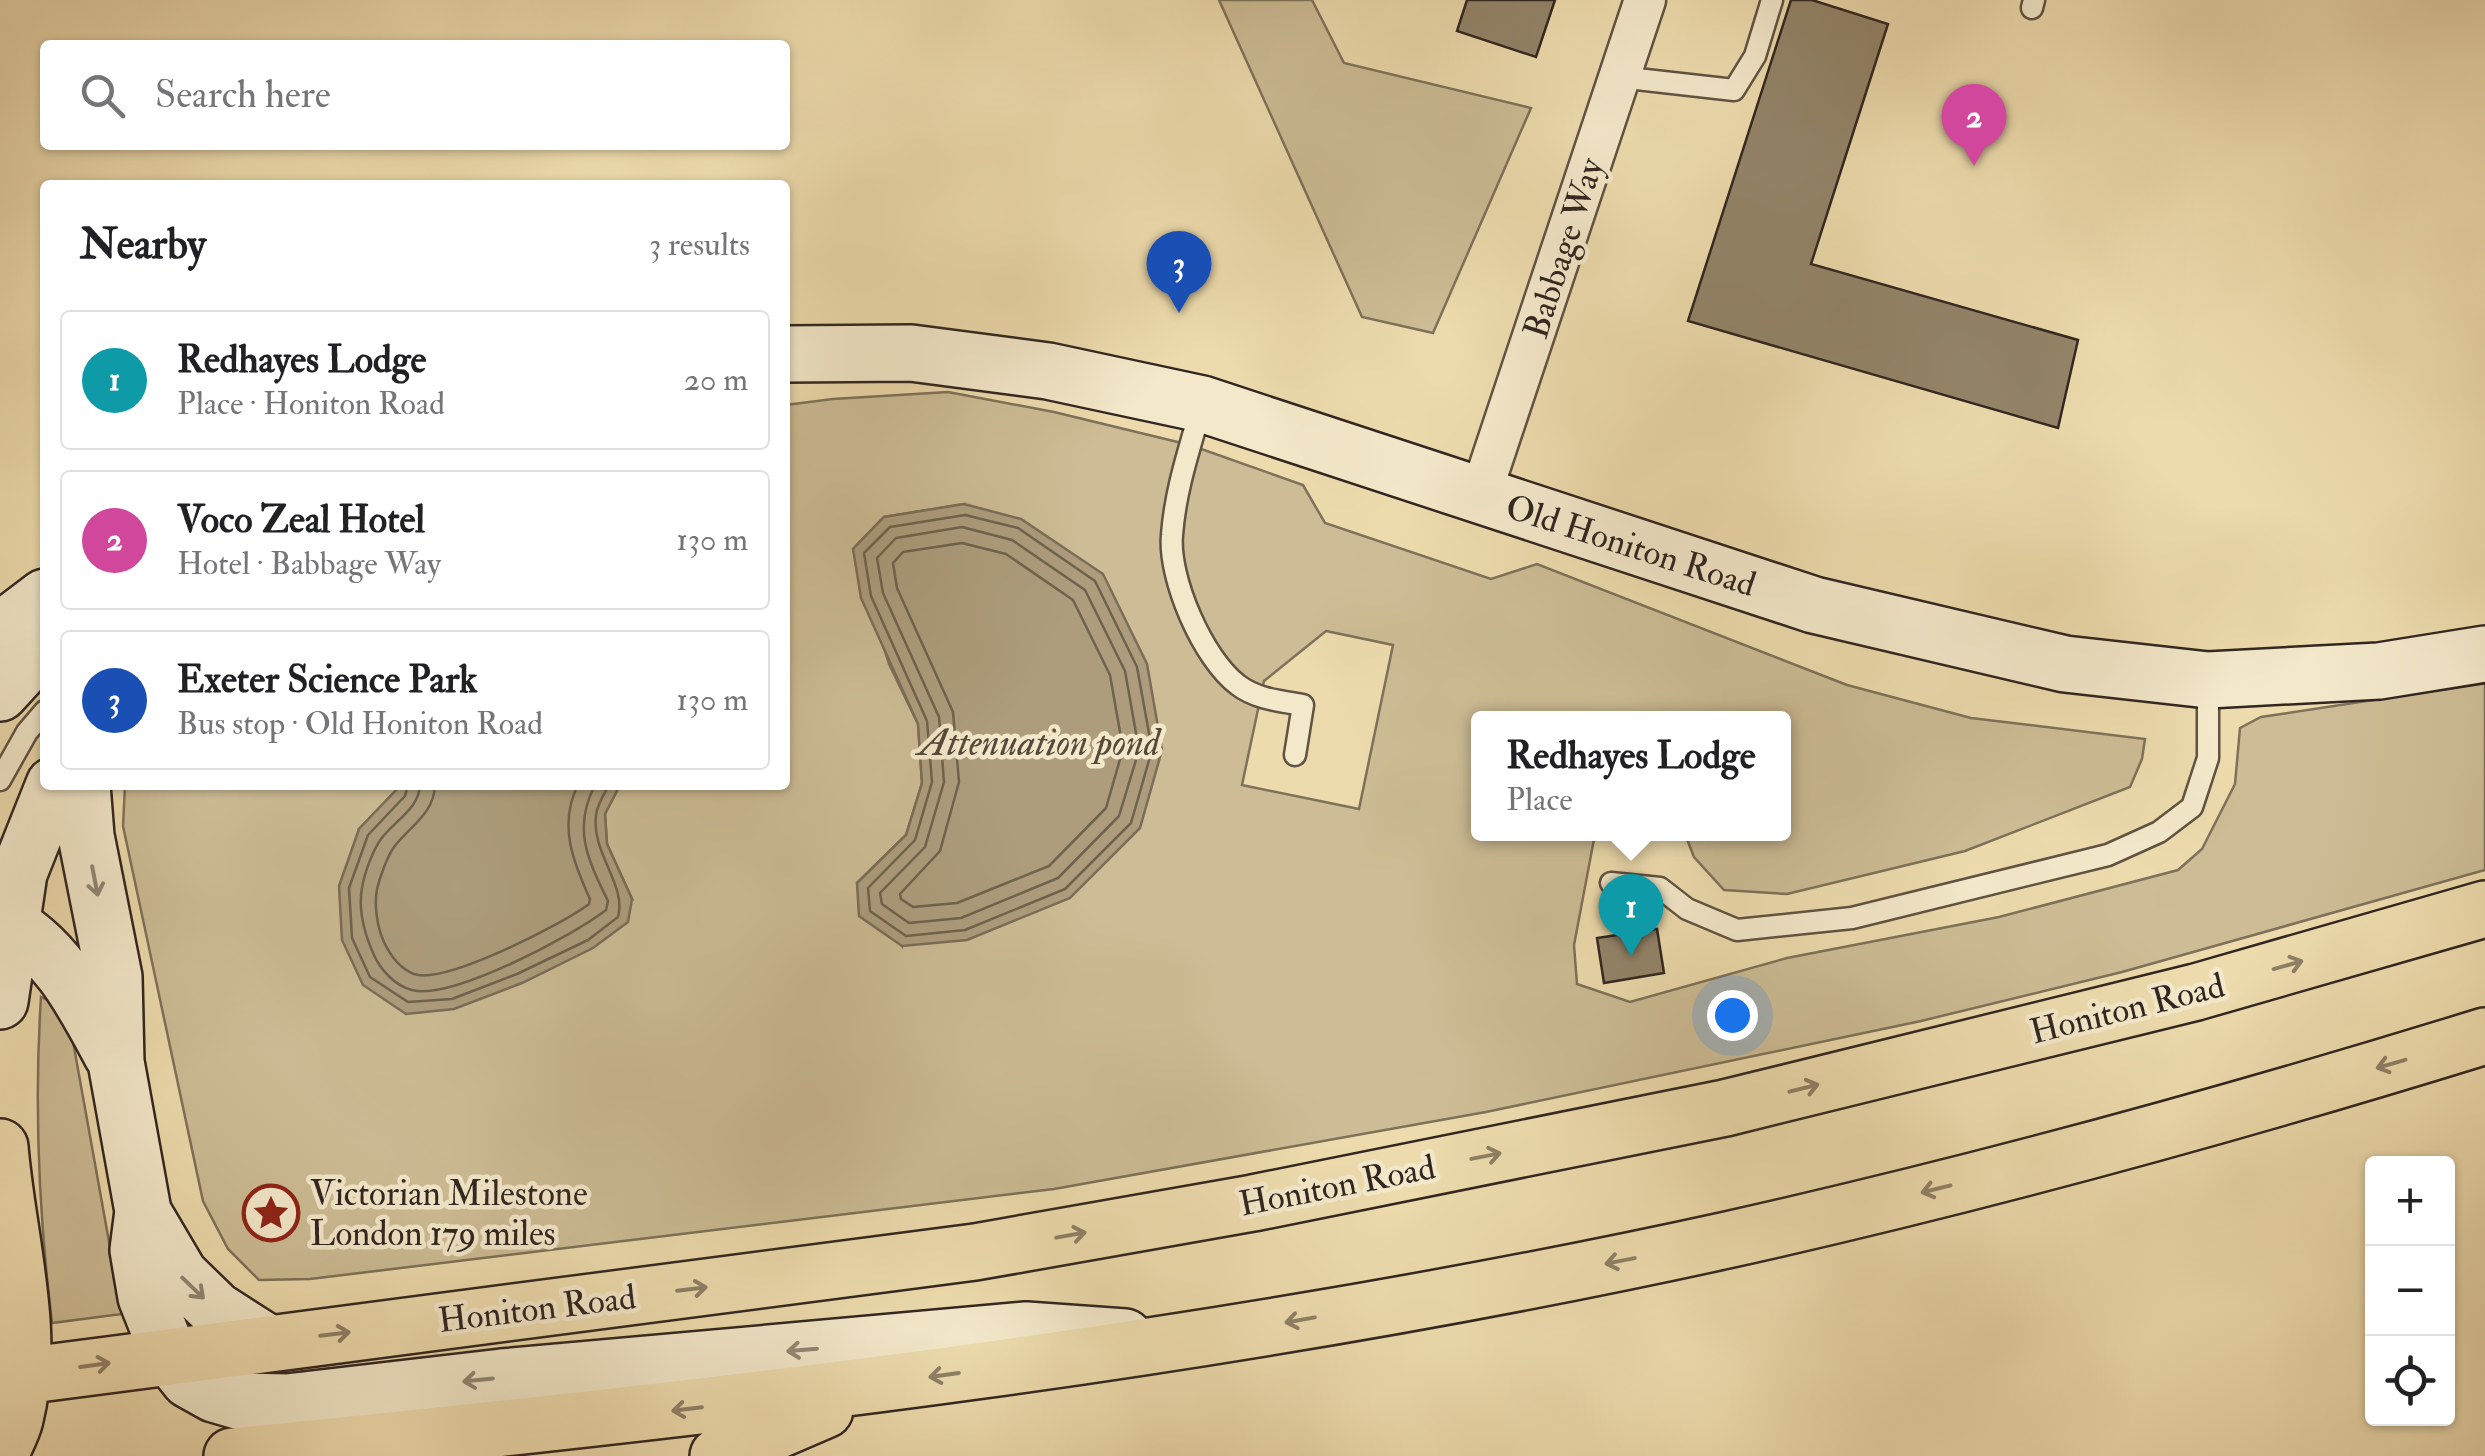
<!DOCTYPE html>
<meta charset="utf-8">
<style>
:root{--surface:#fff;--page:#f2f2f2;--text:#202124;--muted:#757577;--line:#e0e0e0;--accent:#8f2418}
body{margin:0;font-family:"IM FELL Double Pica",serif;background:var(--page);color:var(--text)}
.controls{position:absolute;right:30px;bottom:30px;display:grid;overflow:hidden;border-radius:10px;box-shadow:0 2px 8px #0004}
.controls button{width:90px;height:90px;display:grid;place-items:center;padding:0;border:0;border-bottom:2px solid var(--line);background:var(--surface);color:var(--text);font:50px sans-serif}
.you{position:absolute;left:1732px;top:1015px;width:35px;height:35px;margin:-25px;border:8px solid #fff;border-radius:50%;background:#1a73e8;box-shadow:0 0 0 15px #1a73e833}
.badge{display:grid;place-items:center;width:65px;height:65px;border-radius:50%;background:var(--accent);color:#fff;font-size:32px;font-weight:700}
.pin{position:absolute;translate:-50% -82px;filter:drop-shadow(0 2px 5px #0008)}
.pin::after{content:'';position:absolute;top:52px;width:35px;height:30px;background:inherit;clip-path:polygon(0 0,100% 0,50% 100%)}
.popup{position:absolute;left:1471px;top:711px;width:320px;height:130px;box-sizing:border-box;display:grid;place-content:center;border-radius:10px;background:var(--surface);filter:drop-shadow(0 2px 8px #0005);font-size:32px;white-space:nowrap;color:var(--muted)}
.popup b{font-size:38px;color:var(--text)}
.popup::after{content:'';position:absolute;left:50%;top:100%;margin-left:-20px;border:20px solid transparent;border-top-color:var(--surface)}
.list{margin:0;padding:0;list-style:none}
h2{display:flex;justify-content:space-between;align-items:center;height:130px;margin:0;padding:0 40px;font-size:42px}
h2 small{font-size:32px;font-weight:400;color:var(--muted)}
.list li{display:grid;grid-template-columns:65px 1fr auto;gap:30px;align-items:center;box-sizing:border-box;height:140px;margin:0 20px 20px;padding:0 20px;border:2px solid var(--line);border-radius:10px}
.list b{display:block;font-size:38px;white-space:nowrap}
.list p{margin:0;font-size:32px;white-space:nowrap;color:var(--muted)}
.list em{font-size:32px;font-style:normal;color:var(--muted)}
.icon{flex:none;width:55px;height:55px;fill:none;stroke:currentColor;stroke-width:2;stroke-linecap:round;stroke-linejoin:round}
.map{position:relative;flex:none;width:2485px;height:1456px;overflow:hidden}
.search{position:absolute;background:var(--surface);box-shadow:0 2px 8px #0004;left:40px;top:40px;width:750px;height:110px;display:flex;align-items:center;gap:25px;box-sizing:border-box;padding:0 35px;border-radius:10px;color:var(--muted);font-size:38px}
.panel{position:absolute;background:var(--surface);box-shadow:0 2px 8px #0004;left:40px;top:180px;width:750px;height:610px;border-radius:10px}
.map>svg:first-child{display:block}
</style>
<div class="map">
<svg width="2485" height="1456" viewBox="0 0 2485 1456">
<rect width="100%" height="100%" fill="#eddbad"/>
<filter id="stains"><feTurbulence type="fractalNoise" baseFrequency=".002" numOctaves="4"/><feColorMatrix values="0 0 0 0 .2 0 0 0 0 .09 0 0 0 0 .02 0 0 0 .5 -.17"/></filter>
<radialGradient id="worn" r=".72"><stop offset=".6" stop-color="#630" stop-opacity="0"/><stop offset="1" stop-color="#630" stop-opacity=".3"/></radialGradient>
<path fill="#cdbc95" stroke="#7f715a" stroke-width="2.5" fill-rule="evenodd" d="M 1219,0 L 1312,0 L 1344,63 L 1531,108 L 1433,333 L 1362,317 Z
M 948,392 L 1054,412 L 1190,445 L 1303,485 L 1325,523 L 1491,579 L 1537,564 L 1847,685 L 1971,718 L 2145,739 L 2142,759 L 2130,787 L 1965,851 L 1787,894 L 1724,890 L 1694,857 L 1685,834 L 1784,834 L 1784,718 L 1478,718 L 1478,834 L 1595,834 L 1574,945 L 1577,984 L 1630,1002 L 1787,958 L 1999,917 L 2178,870 L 2202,849 L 2235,784 L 2240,728 L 2261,717 L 2485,683 L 2485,870 L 2122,972 L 1921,1021 L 1486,1112 L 1054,1189 L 310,1279 L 259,1280 L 228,1249 L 203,1201 L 123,826 L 125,785 L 401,785 L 359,829 L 632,899 L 607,844 L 605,814 L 620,785 L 785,785 L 785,405 L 833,399 ZM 964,504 L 902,946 L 857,883 L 906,835 L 922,783 L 918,724 L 889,664 L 853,549 L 884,517 ZM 1326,631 L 1393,645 L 1359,809 L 1242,785 L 1264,681 Z
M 41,997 L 55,1004 L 72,1036 L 122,1314 L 52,1323 C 39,1216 34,1105 41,997 Z"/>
<path fill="#ad9d7d" stroke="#7b6d58" stroke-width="2.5" d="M 964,504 L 1021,519 L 1103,574 L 1147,664 L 1162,750 L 1140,828 L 1070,898 L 967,940 L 902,946 L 859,916 L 857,883 L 906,835 L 922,783 L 918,724 L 861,598 L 853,549 L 884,517 Z
M 401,785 L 620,785 L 605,814 L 607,844 L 632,899 L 628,922 L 593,948 L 522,983 L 454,1009 L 406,1014 L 363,985 L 342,940 L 339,886 L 359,829 Z"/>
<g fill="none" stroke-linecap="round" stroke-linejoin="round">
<path stroke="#6f624e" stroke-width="2.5" d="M 965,515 L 1018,528 L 1095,581 L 1137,667 L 1152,750 L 1131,823 L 1065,889 L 965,930 L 906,936 L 870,911 L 868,888 L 915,840 L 932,782 L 927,721 L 871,596 L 864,553 L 890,527 Z
M 962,527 L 1012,540 L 1085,590 L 1125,671 L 1139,750 L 1119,816 L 1058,878 L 961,918 L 909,923 L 882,904 L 880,893 L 925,847 L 944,782 L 939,717 L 883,593 L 877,558 L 896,538 Z
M 962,543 L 1006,554 L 1073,600 L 1110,675 L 1123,749 L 1106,808 L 1049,866 L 957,903 L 913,907 L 901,899 L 900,894 L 940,851 L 959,782 L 953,712 L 897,588 L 893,563 L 903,552 Z
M 408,785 L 405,796 L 368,835 L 349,888 L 352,938 L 370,977 L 408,1002 L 452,999 L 517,974 L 588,940 L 618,917 C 627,885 591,853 596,815 C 597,805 604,794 609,785
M 420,785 C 419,809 394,821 381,839 C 373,850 364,874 362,888 C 358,910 365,935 374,955 C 380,969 395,986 412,990 C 451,1001 574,935 606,910 L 608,901 C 588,860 572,829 595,785
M 435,785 C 434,814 410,826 394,847 C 387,857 380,877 377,889 C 374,905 377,927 384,942 C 390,955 399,968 414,974 C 444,985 563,924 589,904 L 590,899 C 573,862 558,824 578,785"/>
</g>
<path fill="#938469" stroke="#312620" stroke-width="2.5" d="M 1467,0 L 1555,0 L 1536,57 L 1457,31 Z
M 1791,0 L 1812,0 L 1888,24 L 1811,264 L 2078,340 L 2058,428 L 1688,321 Z
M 1657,929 L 1664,973 L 1604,983 L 1597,938 Z"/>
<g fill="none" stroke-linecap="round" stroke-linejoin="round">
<g stroke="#605343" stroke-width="25">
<path id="lane" d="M 2032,8 L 2034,0
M 1619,77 L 1734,90 L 1755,56 L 1772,0
M 1201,408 C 1189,450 1175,492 1172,535 C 1168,578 1203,659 1238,685 C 1256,699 1280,701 1303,705 L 1295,755
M 0,780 L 27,732 L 45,711
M 1611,883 L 1660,888 L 1687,909 L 1737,930 L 1852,918 L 2108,855 L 2159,832 L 2192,807 L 2208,758 L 2208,682"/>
</g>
<g stroke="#605343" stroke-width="45">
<path id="street" d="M 1480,496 L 1645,0"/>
</g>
<g stroke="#312620" stroke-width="60">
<path id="secondary" d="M 785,354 L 911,353 L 1048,371 L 1202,404 L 1814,605 L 2065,664 L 2208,680 L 2379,671 L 2485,654
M 0,631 L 45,597
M 0,693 L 22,669 L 45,652
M 82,785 L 86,836 L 114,977 L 116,1062 L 143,1211 L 138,1250 L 146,1297 L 169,1355 L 189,1380 L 214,1394 L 238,1401 L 287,1402 L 502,1377 L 1026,1330 L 1125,1337
M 0,919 C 56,946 84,1003 112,1055
M 0,1001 L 19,873 L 54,785
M 144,1214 L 180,1275 L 216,1310 L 266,1342"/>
</g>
<g stroke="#312620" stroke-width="60">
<path id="highway" d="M 0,1147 C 7,1235 37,1331 15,1419 C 12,1431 5,1443 0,1455
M 0,1379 L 975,1252 L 1253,1203 L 1725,1108 L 2196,992 L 2485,909
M 232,1456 C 733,1407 1235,1348 1727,1240 C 1982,1183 2236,1113 2485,1036
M 718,1456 L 825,1410"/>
</g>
<use href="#lane" stroke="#f3e8ca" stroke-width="20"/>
<use href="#street" stroke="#f3e8ca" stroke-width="40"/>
<use href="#secondary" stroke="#f3e8ca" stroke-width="55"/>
<use href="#highway" stroke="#eddbad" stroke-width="55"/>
</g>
<defs><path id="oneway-shaft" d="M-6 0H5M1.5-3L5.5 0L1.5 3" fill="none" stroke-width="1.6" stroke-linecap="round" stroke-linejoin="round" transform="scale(2.5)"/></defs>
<g stroke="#928775">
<use href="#oneway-shaft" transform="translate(95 881) rotate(79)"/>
<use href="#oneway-shaft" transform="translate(193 1288) rotate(44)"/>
<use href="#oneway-shaft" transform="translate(802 1350) rotate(175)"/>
<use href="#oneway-shaft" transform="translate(478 1380) rotate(174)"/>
</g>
<g stroke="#8f8066">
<use href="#oneway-shaft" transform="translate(2288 965) rotate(-16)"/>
<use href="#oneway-shaft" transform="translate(2391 1064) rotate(164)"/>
<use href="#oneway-shaft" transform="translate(1804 1088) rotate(-14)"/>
<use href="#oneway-shaft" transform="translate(1486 1156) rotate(-11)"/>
<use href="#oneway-shaft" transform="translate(1936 1189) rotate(166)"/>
<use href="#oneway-shaft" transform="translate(1071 1235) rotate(-10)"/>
<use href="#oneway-shaft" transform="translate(1620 1261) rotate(169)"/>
<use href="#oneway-shaft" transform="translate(692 1289) rotate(-7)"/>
<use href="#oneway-shaft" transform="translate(1300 1320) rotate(170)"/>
<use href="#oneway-shaft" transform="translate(335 1334) rotate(-7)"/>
<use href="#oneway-shaft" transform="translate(95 1365) rotate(-8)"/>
<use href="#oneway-shaft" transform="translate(944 1375) rotate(172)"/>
<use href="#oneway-shaft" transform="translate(687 1409) rotate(173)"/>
</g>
<defs>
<g id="sight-ring" transform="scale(2.875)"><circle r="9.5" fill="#f3e8ca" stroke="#8f2418" stroke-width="1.5"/><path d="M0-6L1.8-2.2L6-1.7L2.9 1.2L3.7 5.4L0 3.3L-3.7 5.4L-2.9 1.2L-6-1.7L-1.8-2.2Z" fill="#8f2418"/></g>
</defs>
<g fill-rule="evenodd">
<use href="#sight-ring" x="271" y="1213"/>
</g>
<g text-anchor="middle" stroke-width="9" stroke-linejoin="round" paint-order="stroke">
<g font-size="35" fill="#312620" stroke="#f3e8ca">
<text transform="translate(1563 248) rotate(-72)" y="12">Babbage Way</text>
<text transform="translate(1631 545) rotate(18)" y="12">Old Honiton Road</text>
<text transform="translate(2127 1008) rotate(-14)" y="12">Honiton Road</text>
<text transform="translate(1337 1185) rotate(-11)" y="12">Honiton Road</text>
<text transform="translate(537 1308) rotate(-7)" y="12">Honiton Road</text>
</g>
<g font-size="35" fill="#312620" stroke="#f3e8ca" text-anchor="start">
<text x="310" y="1205">Victorian Milestone<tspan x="310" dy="40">London 179 miles</tspan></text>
</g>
<g font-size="38" font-style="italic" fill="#564a3c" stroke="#f3e8ca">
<text x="1039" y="755">Attenuation pond</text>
</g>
</g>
<rect width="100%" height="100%" filter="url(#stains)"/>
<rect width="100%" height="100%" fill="url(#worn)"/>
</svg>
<div class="controls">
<button>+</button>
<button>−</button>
<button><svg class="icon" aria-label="locate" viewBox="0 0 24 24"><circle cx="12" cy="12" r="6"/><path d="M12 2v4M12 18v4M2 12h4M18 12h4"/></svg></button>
</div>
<div class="you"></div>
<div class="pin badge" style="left:1631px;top:956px;background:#0f9aa8">1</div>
<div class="popup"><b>Redhayes Lodge</b>Place</div>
<div class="pin badge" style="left:1974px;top:166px;background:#d1479c">2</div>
<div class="pin badge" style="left:1179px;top:313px;background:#1a4fb4">3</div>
<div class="search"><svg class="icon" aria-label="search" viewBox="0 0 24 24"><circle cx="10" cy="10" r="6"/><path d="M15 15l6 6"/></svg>Search here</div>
<section class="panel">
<h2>Nearby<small>3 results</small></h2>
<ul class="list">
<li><span class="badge" style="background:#0f9aa8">1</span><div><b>Redhayes Lodge</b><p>Place · Honiton Road</p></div><em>20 m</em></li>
<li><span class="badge" style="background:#d1479c">2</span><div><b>Voco Zeal Hotel</b><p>Hotel · Babbage Way</p></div><em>130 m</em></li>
<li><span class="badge" style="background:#1a4fb4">3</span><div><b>Exeter Science Park</b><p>Bus stop · Old Honiton Road</p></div><em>130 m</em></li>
</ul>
</section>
</div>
